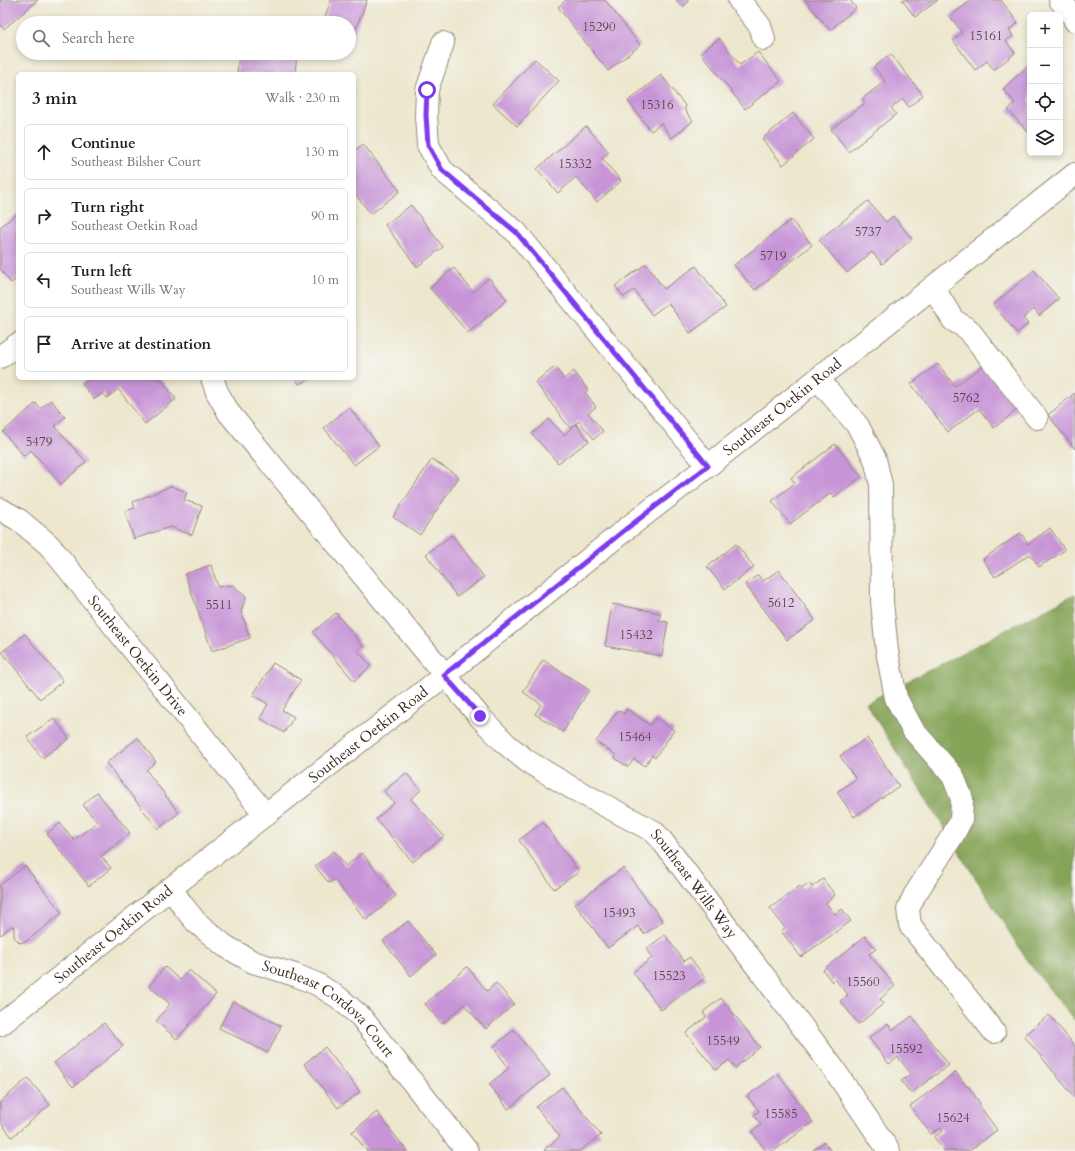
<!DOCTYPE html>
<meta charset="utf-8">
<style>
:root{--surface:#fff;--page:#f6f6f6;--text:#202124;--muted:#757577;--line:#e0e0e0}
body{margin:0;font-family:Cardo,serif;background:var(--page);color:var(--text)}
.controls{position:absolute;right:12px;top:12px;display:grid;overflow:hidden;border-radius:6px;box-shadow:0 2px 6px #0003}
.controls button{width:36px;height:36px;display:grid;place-items:center;padding:0;border:0;border-bottom:1px solid var(--line);background:var(--surface);color:var(--text);font:20px sans-serif}
.stop{position:absolute;width:12px;height:12px;margin:-9px;border:3px solid #7c3aed;border-radius:50%;background:#fff}
.stop.end{background:#7c3aed;border-color:#fff;box-shadow:0 1px 4px #0008}
.list{margin:0;padding:0;list-style:none}
h2{display:flex;justify-content:space-between;align-items:center;height:52px;margin:0;padding:0 16px;font-size:17px}
h2 small{font-size:13px;font-weight:400;color:var(--muted)}
.list li{display:grid;grid-template-columns:26px 1fr auto;gap:12px;align-items:center;box-sizing:border-box;height:56px;margin:0 8px 8px;padding:0 8px;border:1px solid var(--line);border-radius:6px}
.list b{display:block;font-size:15px;white-space:nowrap}
.list p{margin:0;font-size:13px;white-space:nowrap;color:var(--muted)}
.list em{font-size:13px;font-style:normal;color:var(--muted)}
.icon{flex:none;width:22px;height:22px;fill:none;stroke:currentColor;stroke-width:2;stroke-linecap:round;stroke-linejoin:round}
.map{position:relative;flex:none;width:1075px;height:1151px;overflow:hidden}
.search{position:absolute;background:var(--surface);box-shadow:0 2px 6px #0003;left:16px;top:16px;width:340px;height:44px;display:flex;align-items:center;gap:10px;box-sizing:border-box;padding:0 14px;border-radius:22px;color:var(--muted);font-size:15px}
.panel{position:absolute;background:var(--surface);box-shadow:0 2px 6px #0003;left:16px;top:72px;width:340px;height:308px;border-radius:6px}
.map>svg:first-child{display:block}
</style>
<div class="map">
<svg width="1075" height="1151" viewBox="0 0 1075 1151">
<rect width="100%" height="100%" fill="#f6f6f2"/>
<filter id="ink" filterUnits="userSpaceOnUse"><feTurbulence type="fractalNoise" baseFrequency=".025" numOctaves="2"/><feDisplacementMap in="SourceGraphic" scale="8" xChannelSelector="R" yChannelSelector="G"/><feConvolveMatrix kernelMatrix="1 2 1 2 8 2 1 2 1" color-interpolation-filters="sRGB"/></filter>
<filter id="wash" filterUnits="userSpaceOnUse"><feTurbulence type="fractalNoise" baseFrequency=".012" numOctaves="4" result="noise"/><feDisplacementMap in="SourceGraphic" scale="16" xChannelSelector="R" yChannelSelector="G"/><feGaussianBlur stdDeviation="0.9" result="paint"/><feColorMatrix in="noise" values="0 0 0 0 0 0 0 0 0 0 0 0 0 0 0 0 0 1.4 0 .05"/><feComposite in="paint" operator="in"/></filter>
<g filter="url(#wash)">
<rect width="100%" height="100%" fill="#ede7ce"/>
<path fill="#86a458" stroke="#60673b" d="M 1075,594 L 1075,1021 L 1028,962 L 866,703 Z"/>
<g id="blocks">
<path fill="#c795d7" d="M 0,0 L 38,0 L 4,29 L 0,25 Z
M 331,0 L 367,0 L 353,36 L 349,35 L 349,23 L 323,23 Z
M 566,0 L 605,0 L 640,45 L 608,71 L 558,7 Z
M 676,0 L 689,0 L 683,7 Z
M 805,0 L 850,0 L 856,8 L 830,30 Z
M 902,0 L 938,0 L 915,17 Z
M 972,0 L 1001,0 L 1018,23 L 1009,30 L 1013,36 L 1006,41 L 1015,53 L 994,70 L 987,61 L 975,70 L 953,40 L 962,33 L 950,16 Z
M 719,38 L 740,65 L 758,52 L 781,81 L 745,109 L 701,53 Z
M 239,53 L 297,53 L 295,74 L 237,73 Z
M 891,54 L 923,95 L 909,107 L 903,99 L 891,108 L 896,114 L 849,152 L 831,129 L 865,103 L 862,99 L 885,81 L 874,67 Z
M 535,59 L 559,81 L 517,126 L 493,104 Z
M 1030,64 L 1030,134 L 1008,110 L 1015,103 L 1003,89 Z
M 661,75 L 686,107 L 684,109 L 693,121 L 672,138 L 661,123 L 651,131 L 628,101 Z
M 793,113 L 814,139 L 783,165 L 762,139 Z
M 586,126 L 609,152 L 602,158 L 621,181 L 597,202 L 576,177 L 558,193 L 537,169 Z
M 363,144 L 400,191 L 371,214 L 354,193 L 354,151 Z
M 868,201 L 886,222 L 893,216 L 912,239 L 882,264 L 872,252 L 847,273 L 819,240 Z
M 411,205 L 443,247 L 417,267 L 385,225 Z
M 18,213 L 18,277 L 11,283 L 0,269 L 0,227 Z
M 791,220 L 812,245 L 755,290 L 734,265 Z
M 646,264 L 664,289 L 696,266 L 726,307 L 690,333 L 668,303 L 652,315 L 634,290 L 624,297 L 615,286 Z
M 454,268 L 473,292 L 489,278 L 507,300 L 468,333 L 430,288 Z
M 1034,270 L 1059,299 L 1039,316 L 1034,309 L 1023,318 L 1028,324 L 1017,333 L 993,305 Z
M 938,364 L 955,386 L 985,364 L 1018,409 L 994,428 L 979,409 L 948,432 L 911,384 Z
M 555,367 L 564,379 L 574,371 L 588,390 L 585,392 L 596,407 L 588,413 L 603,431 L 594,439 L 579,421 L 570,428 L 535,382 Z
M 90,378 L 160,378 L 176,399 L 145,424 L 118,389 L 107,398 L 103,393 L 94,399 L 82,384 Z
M 295,378 L 312,378 L 299,384 Z
M 1075,393 L 1075,449 L 1048,415 Z
M 51,400 L 65,417 L 55,426 L 86,462 L 61,484 L 31,450 L 24,456 L 3,432 L 36,403 L 40,409 Z
M 349,407 L 379,446 L 354,465 L 324,428 Z
M 549,419 L 564,435 L 576,424 L 589,441 L 558,463 L 532,434 Z
M 835,444 L 861,477 L 834,497 L 831,493 L 790,524 L 772,501 L 795,483 L 791,478 Z
M 432,459 L 459,477 L 420,535 L 393,517 Z
M 171,486 L 187,492 L 184,500 L 202,506 L 192,535 L 170,527 L 134,539 L 125,511 L 135,508 L 133,502 Z
M 1050,528 L 1065,550 L 1039,567 L 1030,554 L 995,577 L 983,559 L 1021,533 L 1028,544 Z
M 452,535 L 484,577 L 457,597 L 426,554 Z
M 736,544 L 754,567 L 725,589 L 707,567 Z
M 211,565 L 218,587 L 233,585 L 246,597 L 241,611 L 250,638 L 212,651 L 185,574 Z
M 779,570 L 815,620 L 787,640 L 745,584 L 758,575 L 763,581 Z
M 612,604 L 661,613 L 659,621 L 668,622 L 662,656 L 605,646 Z
M 336,613 L 363,646 L 357,650 L 371,666 L 354,681 L 313,632 Z
M 25,634 L 63,681 L 40,699 L 2,652 Z
M 543,660 L 589,690 L 563,732 L 535,714 L 541,704 L 523,692 Z
M 273,663 L 301,680 L 282,710 L 294,717 L 284,733 L 260,718 L 268,704 L 253,695 Z
M 627,709 L 650,725 L 656,718 L 674,730 L 655,758 L 652,755 L 645,766 L 634,759 L 628,767 L 615,758 L 616,755 L 596,742 L 618,710 L 624,714 Z
M 54,718 L 69,739 L 42,758 L 27,737 Z
M 138,738 L 156,762 L 146,770 L 179,813 L 158,829 L 106,763 Z
M 867,738 L 899,786 L 854,817 L 837,792 L 856,779 L 840,756 Z
M 406,773 L 421,790 L 411,799 L 444,836 L 413,862 L 376,819 L 394,803 L 384,791 Z
M 97,792 L 130,833 L 101,856 L 111,868 L 89,886 L 47,834 L 60,823 L 74,840 L 97,822 L 83,805 Z
M 543,822 L 579,872 L 554,889 L 519,840 Z
M 334,851 L 346,866 L 362,853 L 396,896 L 366,920 L 334,879 L 329,883 L 315,866 Z
M 25,866 L 62,913 L 27,941 L 20,943 L 14,937 L 14,927 L 11,926 L 1,935 L 0,934 L 0,885 Z
M 623,868 L 663,921 L 644,934 L 638,926 L 608,948 L 575,904 Z
M 823,879 L 835,895 L 826,903 L 835,914 L 842,909 L 851,921 L 801,957 L 781,931 L 785,928 L 770,908 L 800,886 L 802,889 L 809,883 L 812,887 Z
M 408,921 L 436,955 L 411,976 L 383,941 Z
M 665,935 L 684,961 L 690,957 L 705,978 L 661,1010 L 633,972 L 652,958 L 646,949 Z
M 865,936 L 876,949 L 869,954 L 895,986 L 880,999 L 884,1003 L 859,1024 L 840,1001 L 848,995 L 835,979 L 832,982 L 823,970 Z
M 165,967 L 180,980 L 189,970 L 216,994 L 177,1039 L 156,1021 L 170,1004 L 149,986 Z
M 467,967 L 487,991 L 496,983 L 514,1004 L 486,1029 L 464,1005 L 442,1024 L 425,1004 Z
M 721,998 L 760,1047 L 735,1068 L 729,1060 L 716,1070 L 686,1033 L 706,1017 L 703,1012 Z
M 233,1001 L 281,1026 L 268,1053 L 219,1028 Z
M 1049,1015 L 1075,1046 L 1075,1098 L 1024,1036 Z
M 912,1016 L 949,1065 L 911,1093 L 901,1081 L 911,1074 L 898,1057 L 889,1064 L 869,1038 L 888,1024 L 893,1030 Z
M 104,1023 L 123,1046 L 73,1087 L 54,1063 Z
M 514,1030 L 550,1075 L 508,1109 L 489,1084 L 509,1068 L 493,1047 Z
M 325,1047 L 360,1092 L 338,1108 L 304,1064 Z
M 956,1072 L 967,1087 L 968,1086 L 980,1103 L 979,1105 L 997,1130 L 969,1151 L 944,1151 L 934,1137 L 943,1131 L 940,1128 L 931,1134 L 910,1106 Z
M 778,1074 L 813,1122 L 774,1151 L 766,1151 L 752,1132 L 761,1125 L 754,1115 L 759,1111 L 747,1096 Z
M 28,1078 L 50,1105 L 12,1137 L 0,1122 L 0,1102 Z
M 562,1087 L 601,1135 L 580,1151 L 545,1151 L 544,1150 L 560,1137 L 536,1107 Z
M 377,1112 L 407,1151 L 367,1151 L 352,1132 Z
M 824,1142 L 831,1151 L 812,1151 Z"/>
</g>
</g>
<g filter="url(#ink)">
<use href="#blocks" fill-opacity="0" stroke="#948876" stroke-width="1"/>
<g fill="none" stroke-linecap="round" stroke-linejoin="round">
<g stroke="#948876" stroke-width="24">
<g id="minor">
<path d="M 739,0 L 760,26 L 764,39"/>
<path d="M 1060,0 L 1073,16 L 1075,21"/>
<path d="M 443,43 L 427,90 L 426,115 L 428,145 L 442,170 L 516,232 L 708,466"/>
<path d="M 933,287 L 953,320 L 968,329 L 1037,418"/>
<path d="M 0,357 L 18,344"/>
<path id="s1" d="M 212,378 L 217,392 L 229,413 L 445,675 L 479,716 L 506,744 L 527,761 L 572,788 L 653,831 L 660,838 L 831,1065 L 889,1151"/>
<path d="M 818,379 L 858,426 L 875,459 L 881,485 L 882,602 L 887,651 L 896,698 L 913,730 L 953,776 L 962,799 L 961,820 L 953,835 L 914,896 L 908,909 L 910,925 L 994,1032"/>
<path id="s2" d="M 0,509 L 19,520 L 49,545 L 265,814"/>
<path id="s3" d="M 171,888 L 183,906 L 196,922 L 225,946 L 253,962 L 295,975 L 317,984 L 339,998 L 361,1017 L 467,1151"/>
<path id="s4" d="M 0,1025 L 171,888 L 445,675 L 626,529 L 708,466 L 1075,174"/>
</g>
</g>
<use href="#minor" stroke="#fff" stroke-width="22"/>
</g>
</g>
<g fill="none" stroke-linecap="round" stroke-linejoin="round" filter="url(#ink)">
<path stroke="#7c3aed" stroke-width="5" d="M 427,90 L 426,115 L 428,145 L 442,170 L 516,232 L 708,466 L 626,529 L 444,675 L 480,716"/>
</g>
<g text-anchor="middle" stroke-width="3" stroke-linejoin="round" paint-order="stroke">
<g font-size="13" fill="#5e454c">
<text x="599" y="31">15290</text>
<text x="986" y="40">15161</text>
<text x="657" y="109">15316</text>
<text x="575" y="168">15332</text>
<text x="868" y="236">5737</text>
<text x="773" y="260">5719</text>
<text x="966" y="402">5762</text>
<text x="39" y="446">5479</text>
<text x="781" y="607">5612</text>
<text x="219" y="609">5511</text>
<text x="636" y="639">15432</text>
<text x="635" y="741">15464</text>
<text x="619" y="917">15493</text>
<text x="669" y="980">15523</text>
<text x="863" y="986">15560</text>
<text x="723" y="1045">15549</text>
<text x="906" y="1053">15592</text>
<text x="781" y="1118">15585</text>
<text x="953" y="1122">15624</text>
</g>
<g font-size="15" fill="#3b2a1e" stroke="#f6f6f2">
<text dy="5" stroke="none"><textPath href="#s4" startOffset="997">Southeast Oetkin Road</textPath></text>
<text dy="5" stroke="none"><textPath href="#s2" startOffset="203">Southeast Oetkin Drive</textPath></text>
<text dy="5" stroke="none"><textPath href="#s4" startOffset="469">Southeast Oetkin Road</textPath></text>
<text dy="5" stroke="none"><textPath href="#s1" startOffset="709">Southeast Wills Way</textPath></text>
<text dy="5" stroke="none"><textPath href="#s4" startOffset="145">Southeast Oetkin Road</textPath></text>
<text dy="5" stroke="none"><textPath href="#s3" startOffset="203">Southeast Cordova Court</textPath></text>
</g>
</g>
</svg>
<div class="controls">
<button>+</button>
<button>−</button>
<button><svg class="icon" aria-label="locate" viewBox="0 0 24 24"><circle cx="12" cy="12" r="6"/><path d="M12 2v4M12 18v4M2 12h4M18 12h4"/></svg></button>
<button><svg class="icon" aria-label="layers" viewBox="0 0 24 24"><path d="M12 4l9 5-9 5-9-5zM3 14l9 5 9-5"/></svg></button>
</div>
<div class="stop" style="left:427px;top:90px"></div>
<div class="stop end" style="left:480px;top:716px"></div>
<div class="search"><svg class="icon" aria-label="search" viewBox="0 0 24 24"><circle cx="10" cy="10" r="6"/><path d="M15 15l6 6"/></svg>Search here</div>
<section class="panel">
<h2>3 min<small>Walk · 230 m</small></h2>
<ul class="list">
<li><svg class="icon" aria-label="ahead" viewBox="0 0 24 24"><path d="M12 20V5M6 11l6-6 6 6"/></svg><div><b>Continue</b><p>Southeast Bilsher Court</p></div><em>130 m</em></li>
<li><svg class="icon" aria-label="right" viewBox="0 0 24 24"><path d="M7 20v-9h11M14 6l5 5-5 5"/></svg><div><b>Turn right</b><p>Southeast Oetkin Road</p></div><em>90 m</em></li>
<li><svg class="icon" aria-label="left" viewBox="0 0 24 24"><path d="M17 20v-9H6M10 6l-5 5 5 5"/></svg><div><b>Turn left</b><p>Southeast Wills Way</p></div><em>10 m</em></li>
<li><svg class="icon" aria-label="arrive" viewBox="0 0 24 24"><path d="M6 21V4h12l-3 4 3 4H6"/></svg><div><b>Arrive at destination</b></div></li>
</ul>
</section>
</div>
